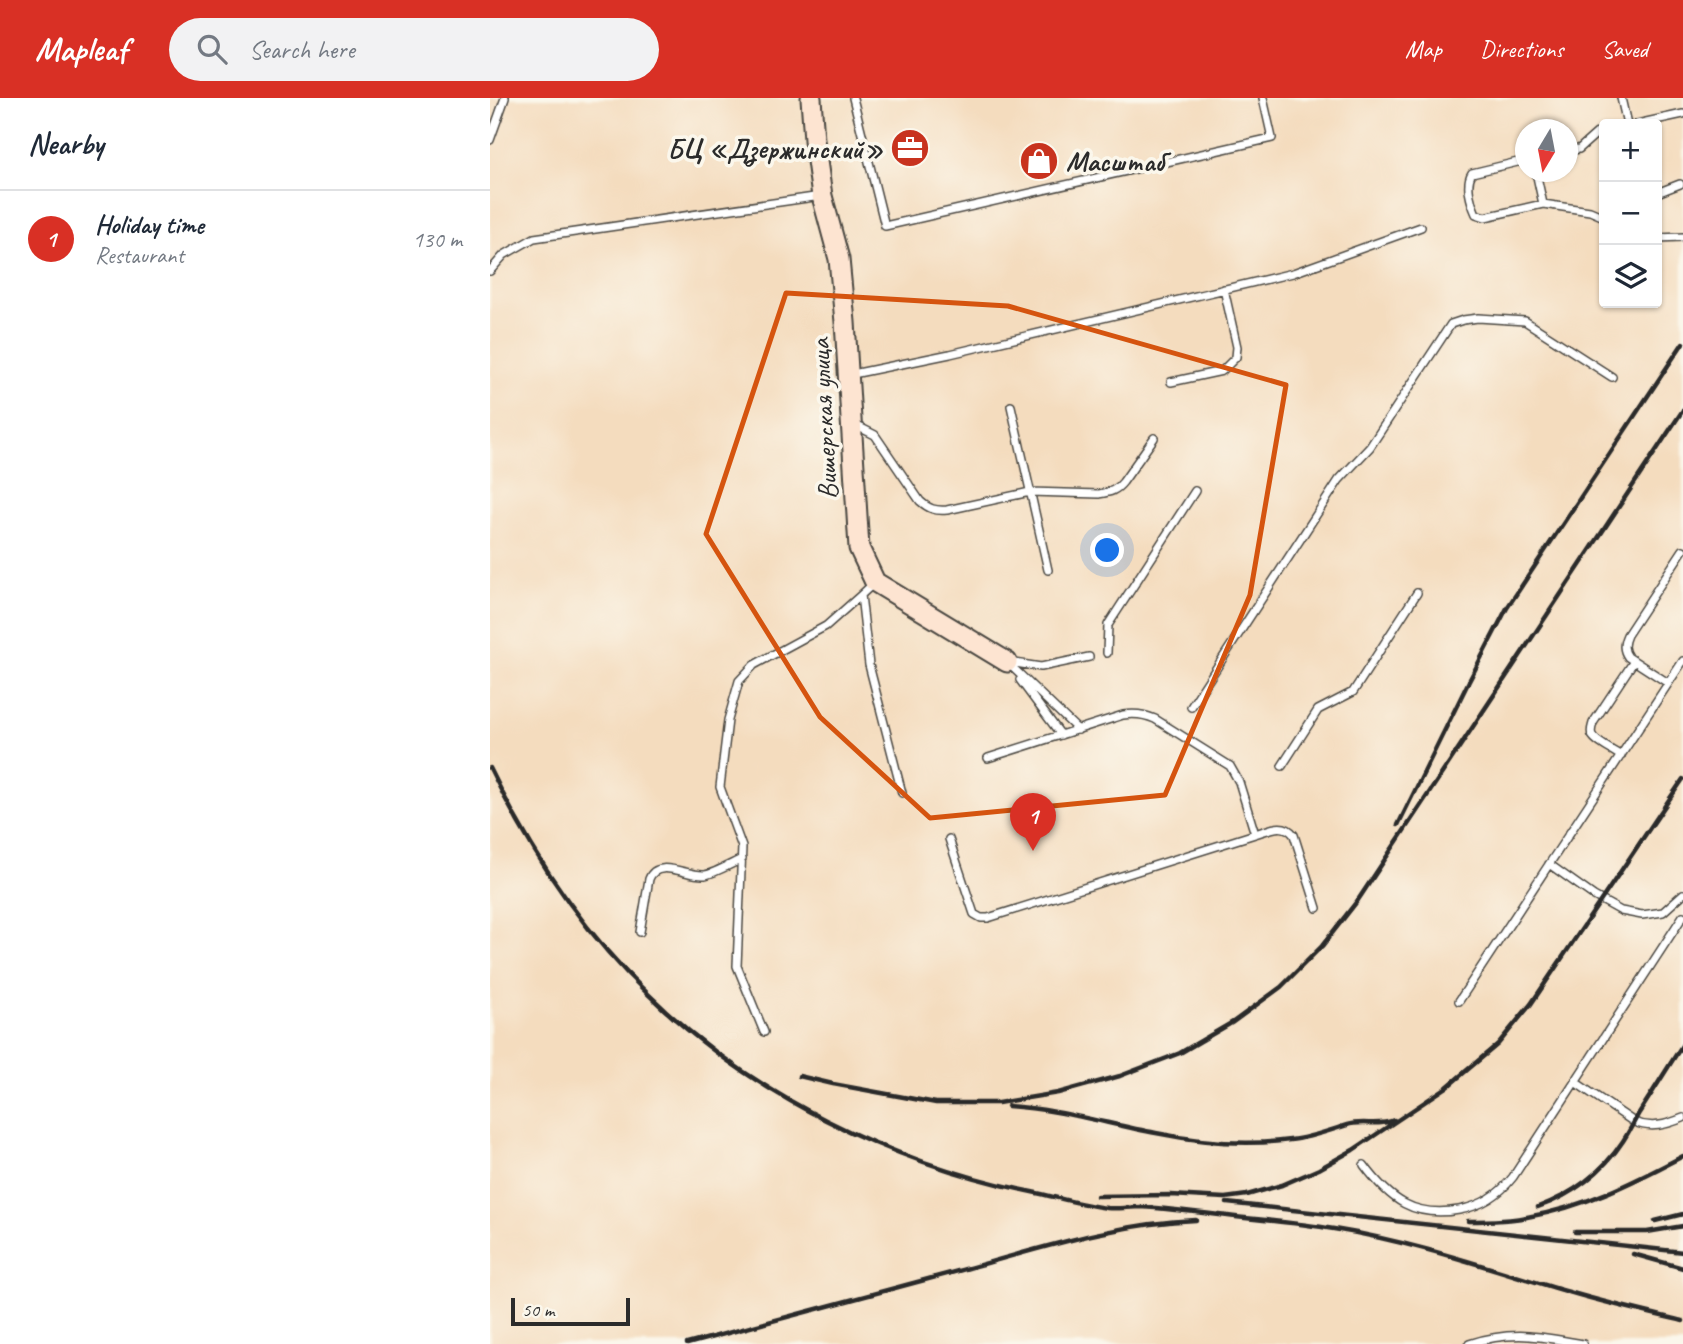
<!DOCTYPE html>
<meta charset="utf-8">
<style>
:root{--surface:#fff;--page:#f2f2f3;--text:#1f2937;--muted:#747a83;--line:#e0e1e3;--accent:#d93025}
body{margin:0;font-family:Caveat,sans-serif;background:var(--page);color:var(--text)}
.controls{position:absolute;right:21px;top:21px;display:grid;overflow:hidden;border-radius:7px;box-shadow:0 2px 5px #0004}
.controls button{width:63px;height:63px;display:grid;place-items:center;padding:0;border:0;border-bottom:2px solid var(--line);background:var(--surface);color:var(--text);font:35px sans-serif}
.compass{position:absolute;left:1025px;top:21px;width:63px;height:63px;border-radius:50%;background:var(--surface);box-shadow:0 2px 5px #0004;rotate:190deg}
.scale{position:absolute;left:21px;bottom:18px;width:119px;box-sizing:border-box;padding-left:7px;border:4px solid #2b2b2b;border-top:0;font-size:19px;line-height:24px;white-space:nowrap;color:#2b2b2b;-webkit-text-stroke:5px #fbf7ec;paint-order:stroke}
.you{position:absolute;left:618px;top:453px;width:24px;height:24px;margin:-18px;border:5px solid #fff;border-radius:50%;background:#1a73e8;box-shadow:0 0 0 10px #1a73e833}
.badge{display:grid;place-items:center;width:46px;height:46px;border-radius:50%;background:var(--accent);color:#fff;font-size:23px;font-weight:700}
.pin{position:absolute;translate:-50% -58px;filter:drop-shadow(0 2px 4px #0008)}
.pin::after{content:'';position:absolute;top:37px;width:24px;height:21px;background:inherit;clip-path:polygon(0 0,100% 0,50% 100%)}
.list{margin:0;padding:0;list-style:none}
h2{display:flex;justify-content:space-between;align-items:center;height:91px;margin:0;padding:0 28px;font-size:30px}
h2 small{font-size:23px;font-weight:400;color:var(--muted)}
.list li{display:grid;grid-template-columns:46px 1fr auto;gap:21px;align-items:center;box-sizing:border-box;height:98px;padding:0 28px;border-top:2px solid var(--line)}
.list b{display:block;font-size:26px;white-space:nowrap}
.list p{margin:0;font-size:23px;white-space:nowrap;color:var(--muted)}
.list em{font-size:23px;font-style:normal;color:var(--muted)}
.icon{flex:none;width:38px;height:38px;fill:none;stroke:currentColor;stroke-width:2;stroke-linecap:round;stroke-linejoin:round}
.map{position:relative;flex:none;width:1193px;height:1246px;overflow:hidden}
header{display:flex;align-items:center;gap:42px;box-sizing:border-box;height:98px;padding:0 35px;background:var(--accent);color:#fff}
header strong{font-size:33px}
nav{display:flex;gap:38px;margin-inline-start:auto;font-size:24px}
.search{width:490px;height:63px;background:var(--page);display:flex;align-items:center;gap:18px;box-sizing:border-box;padding:0 24px;border-radius:38px;color:var(--muted);font-size:26px}
main{display:flex}
aside{flex:1;background:var(--surface)}
.map>svg:first-child{display:block}
</style>
<header>
<strong>Mapleaf</strong>
<div class="search"><svg class="icon" aria-label="search" viewBox="0 0 24 24"><circle cx="10" cy="10" r="6"/><path d="M15 15l6 6"/></svg>Search here</div>
<nav><a>Map</a><a>Directions</a><a>Saved</a></nav>
</header>
<main>
<aside>
<h2>Nearby<small></small></h2>
<ul class="list">
<li><span class="badge">1</span><div><b>Holiday time</b><p>Restaurant</p></div><em>130 m</em></li>
</ul>
</aside>
<div class="map">
<svg width="1193" height="1246" viewBox="0 0 1193 1246">
<rect width="100%" height="100%" fill="#fbf7ec"/>
<filter id="ink" filterUnits="userSpaceOnUse"><feTurbulence type="fractalNoise" baseFrequency=".0143" numOctaves="2"/><feDisplacementMap in="SourceGraphic" scale="14" xChannelSelector="R" yChannelSelector="G"/><feConvolveMatrix kernelMatrix="1 2 1 2 8 2 1 2 1" color-interpolation-filters="sRGB"/></filter>
<filter id="wash" filterUnits="userSpaceOnUse"><feTurbulence type="fractalNoise" baseFrequency=".00686" numOctaves="4" result="noise"/><feDisplacementMap in="SourceGraphic" scale="28" xChannelSelector="R" yChannelSelector="G"/><feGaussianBlur stdDeviation="1.57" result="paint"/><feColorMatrix in="noise" values="0 0 0 0 0 0 0 0 0 0 0 0 0 0 0 0 0 1.4 0 .05"/><feComposite in="paint" operator="in"/></filter>
<g filter="url(#wash)">
<rect width="100%" height="100%" fill="#f4dcbe"/>
</g>
<g filter="url(#ink)">
<g fill="none" stroke-linecap="round" stroke-linejoin="round">
<g stroke="#494641" stroke-width="10">
<path id="lane" d="M 363,0 L 395,128 L 782,40 L 773,0
M 1131,0 L 1137,26
M 1147,26 L 1193,16
M 0,42 L 15,0
M 1078,53 L 1089,51 L 1107,35 L 1114,33
M 1036,62 L 982,75 C 975,86 981,105 986,116 L 995,119 L 1053,106 L 1100,113 L 1114,119
M 1046,74 L 1053,106
M 1167,95 L 1190,86
M 1167,140 L 1193,139
M 0,173 L 14,157 L 44,140 L 331,98
M 358,277 L 460,256 L 803,175 L 931,129
M 681,284 L 732,273 L 746,259 L 747,249 L 734,191
M 521,308 L 558,472
M 365,327 L 385,337 L 430,403 C 439,411 445,413 457,412 L 540,394 L 609,396 C 620,394 626,393 633,384 L 664,340
M 384,485 L 371,497 L 379,567 L 412,695
M 617,555 L 618,527 L 705,393
M 518,564 L 551,569 L 599,559
M 518,565 L 588,632
M 530,582 L 571,637
M 1178,585 L 1138,559 C 1133,552 1133,546 1137,537 L 1193,452
M 701,609 L 849,382 L 880,349 L 961,226 L 973,222 L 988,220 L 1035,223 L 1122,279
M 1131,658 C 1124,653 1105,644 1102,637 C 1100,633 1102,629 1103,625 L 1144,563
M 792,668 L 828,612 L 863,594 L 927,495
M 765,736 C 779,732 794,723 804,737 L 827,810
M 459,741 L 484,816 L 491,820 L 498,820 L 765,736 L 749,684 L 740,668 L 665,621 C 654,616 645,615 633,617 L 498,660
M 1059,766 L 1104,798 L 1131,813 L 1152,817 L 1173,814 L 1193,796
M 150,834 L 159,781 C 167,759 198,779 215,777 C 223,776 243,765 252,761
M 969,903 L 1193,563
M 274,934 L 247,868 L 252,749 L 230,689 L 238,622 L 249,583 L 264,567 L 336,528 L 371,497
M 1085,984 L 1144,1024 C 1161,1031 1176,1027 1193,1020
M 874,1067 C 900,1102 924,1120 969,1112 C 992,1108 1009,1097 1023,1079 L 1193,818
M 979,1246 C 1022,1232 1050,1238 1093,1246"/>
</g>
<g stroke="#494641" stroke-width="23">
<path id="secondary" d="M 321,0 L 324,42 L 332,98 L 349,161 L 355,224 L 369,450 L 385,484 L 517,564"/>
</g>
<use href="#lane" stroke="#fff" stroke-width="7"/>
<use href="#secondary" stroke="#fde4d1" stroke-width="19"/>
<path stroke="#2b2b2b" stroke-width="4.5" d="M 0,670 C 40,753 91,832 158,896 C 261,997 401,1065 542,1094 C 566,1099 592,1107 617,1110 C 628,1111 640,1109 651,1109 C 686,1111 720,1116 755,1120 C 785,1123 815,1126 844,1131 C 925,1144 1001,1171 1079,1194 C 1116,1205 1155,1214 1193,1223
M 908,727 L 978,585 L 1017,510 L 1193,245
M 309,978 L 343,986 L 446,1005 L 508,1005 L 568,995 L 630,978 L 690,955 L 743,924 L 791,889 L 832,848 L 868,802 L 1193,312
M 518,1008 C 568,1011 617,1026 666,1035 C 710,1044 755,1048 800,1042 C 819,1040 838,1033 857,1027 C 872,1022 889,1029 904,1022
M 607,1098 L 681,1097 L 735,1100 L 757,1097 L 792,1087 L 829,1071 L 863,1052 L 957,989 L 1008,946 L 1041,906 L 1193,681
M 737,1105 L 1193,1154
M 1048,1109 C 1082,1097 1113,1074 1133,1043 C 1139,1034 1144,1024 1149,1015 C 1164,992 1178,969 1193,946
M 978,1123 C 998,1123 1018,1123 1037,1119 C 1092,1110 1144,1084 1193,1058
M 1165,1123 L 1193,1116
M 1085,1134 L 1157,1134 L 1193,1128
M 1143,1156 L 1193,1170
M 197,1246 C 287,1221 378,1198 468,1173 C 546,1152 625,1125 706,1122"/>
</g>
</g>
<path fill="none" stroke="#d5540f" stroke-width="5" stroke-linejoin="round" d="M 296,195 L 518,208 L 796,287 L 760,497 L 675,697 L 440,720 L 330,619 L 216,436 Z"/>
<defs>
<g id="office-disc" transform="scale(2.0125)"><circle r="9.5" fill="#c8321e" stroke="#fbf7ec"/><path d="M-6-3h4V-5.5h4V-3h4V5H-6ZM-1-4.5V-3h2v-1.5ZM-6 0V1H6V0Z" fill="#fff"/></g>
<g id="shop-disc" transform="scale(2.0125)"><circle r="9.5" fill="#c8321e" stroke="#fbf7ec"/><path d="M-5-2.5h2.3a2.7 3.5 0 0 1 5.4 0H5L5.5 6h-11ZM-1.5-2.5h3a1.5 2.3 0 0 0-3 0Z" fill="#fff"/></g>
</defs>
<g fill-rule="evenodd">
<use href="#office-disc" x="420" y="50"/>
<use href="#shop-disc" x="549" y="63"/>
</g>
<g text-anchor="middle" stroke-width="7" stroke-linejoin="round" paint-order="stroke">
<g font-size="28" font-weight="bold" fill="#2b2b2b" stroke="#fbf7ec" text-anchor="end">
<text x="393" y="60">БЦ «Дзержинский»</text>
<text x="576" y="73" text-anchor="start">Масштаб</text>
</g>
<g font-size="28" fill="#2b2b2b" stroke="#fbf7ec">
<text transform="translate(333 321) rotate(-93)" y="10">Вишерская улица</text>
</g>
</g>
</svg>
<div class="controls">
<button>+</button>
<button>−</button>
<button><svg class="icon" aria-label="layers" viewBox="0 0 24 24"><path d="M12 4l9 5-9 5-9-5zM3 14l9 5 9-5"/></svg></button>
</div>
<svg class="compass" viewBox="-18 -18 36 36"><path d="M0-13l5 13h-10z" fill="#e53935"/><path d="M0 13l5-13h-10z" fill="#747a83"/></svg>
<div class="scale">50 m</div>
<div class="you"></div>
<div class="pin badge" style="left:543px;top:753px">1</div>
</div>
</main>
